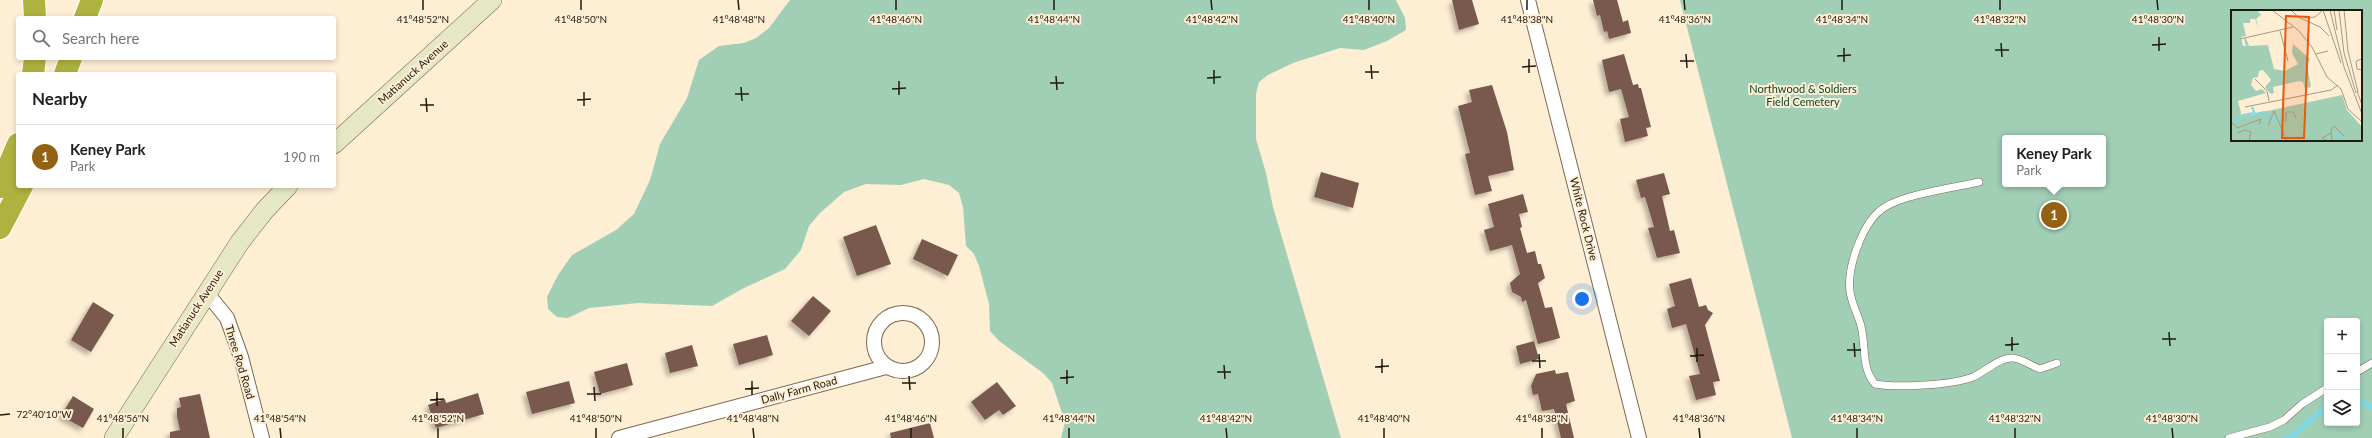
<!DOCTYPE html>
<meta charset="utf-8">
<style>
:root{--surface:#fff;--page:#f2f2f2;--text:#202124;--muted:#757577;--line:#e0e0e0;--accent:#936112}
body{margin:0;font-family:Lato,sans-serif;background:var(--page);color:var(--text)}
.controls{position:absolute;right:12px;bottom:12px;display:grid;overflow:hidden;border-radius:4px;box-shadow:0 2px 6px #0003}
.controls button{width:36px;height:36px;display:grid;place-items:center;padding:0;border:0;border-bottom:1px solid var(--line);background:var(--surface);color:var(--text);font:20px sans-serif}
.you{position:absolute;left:1582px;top:299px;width:14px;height:14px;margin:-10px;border:3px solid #fff;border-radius:50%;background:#1a73e8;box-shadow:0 0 0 6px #1a73e833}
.badge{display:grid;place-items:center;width:26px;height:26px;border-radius:50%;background:var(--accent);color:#fff;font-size:13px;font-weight:700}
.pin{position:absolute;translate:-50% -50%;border:2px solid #fff;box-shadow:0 1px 4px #0006}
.popup{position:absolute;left:2002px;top:135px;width:104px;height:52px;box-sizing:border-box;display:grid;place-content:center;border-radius:4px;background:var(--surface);filter:drop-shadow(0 1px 3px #0005);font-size:13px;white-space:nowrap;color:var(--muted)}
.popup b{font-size:15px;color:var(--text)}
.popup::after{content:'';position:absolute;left:50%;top:100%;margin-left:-8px;border:8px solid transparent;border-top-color:var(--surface)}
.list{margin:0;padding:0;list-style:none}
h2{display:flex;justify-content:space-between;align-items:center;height:52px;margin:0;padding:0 16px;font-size:17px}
h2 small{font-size:13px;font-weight:400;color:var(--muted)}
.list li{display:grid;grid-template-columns:26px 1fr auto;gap:12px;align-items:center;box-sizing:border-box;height:64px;padding:0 16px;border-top:1px solid var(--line)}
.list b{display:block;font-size:15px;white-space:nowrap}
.list p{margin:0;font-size:13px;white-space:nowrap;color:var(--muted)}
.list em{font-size:13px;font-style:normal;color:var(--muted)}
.icon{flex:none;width:22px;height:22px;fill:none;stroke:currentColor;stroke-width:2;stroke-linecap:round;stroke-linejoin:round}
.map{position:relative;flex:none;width:2372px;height:438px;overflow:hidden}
.search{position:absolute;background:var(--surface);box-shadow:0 2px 6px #0003;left:16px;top:16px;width:320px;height:44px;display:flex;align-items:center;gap:10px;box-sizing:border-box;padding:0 14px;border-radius:4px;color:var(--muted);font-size:15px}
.panel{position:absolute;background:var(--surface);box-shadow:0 2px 6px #0003;left:16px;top:72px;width:320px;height:116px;border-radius:4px}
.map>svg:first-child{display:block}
</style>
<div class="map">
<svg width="2372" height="438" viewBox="0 0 2372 438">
<defs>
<filter id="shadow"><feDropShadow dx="-3.5" dy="3.5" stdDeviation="2" flood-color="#0004"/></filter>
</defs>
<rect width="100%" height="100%" fill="#feeed4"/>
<path fill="#a1cfb6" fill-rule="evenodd" d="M 790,0 L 1396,0 L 1405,18 L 1406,30 L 1387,41 L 1364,50 L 1340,48 L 1293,63 L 1268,75 L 1259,82 L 1256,94 L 1256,139 L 1266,173 L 1273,207 L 1341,438 L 1061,438 L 1065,422 L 1052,383 L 1043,373 L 999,341 L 990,331 L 989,304 L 979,266 L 974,254 L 966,246 L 963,207 L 959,193 L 949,185 L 924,179 L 901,185 L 866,184 L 844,192 L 820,213 L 809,226 L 801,250 L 785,269 L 742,289 L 712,306 L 638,303 L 589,308 L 568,318 L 557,317 L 548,309 L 547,297 L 558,275 L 572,255 L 616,230 L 634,214 L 650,180 L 660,144 L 687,98 L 699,60 L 719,46 L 744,43 L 756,38 L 769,28 Z
M 1680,0 L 2372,0 L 2372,438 L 1792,438 ZM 2232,11 L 2361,11 L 2361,140 L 2232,140 ZM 2005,138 L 2103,138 L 2103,184 L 2005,184 ZM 2327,321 L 2357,321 L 2357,423 L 2327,423 Z"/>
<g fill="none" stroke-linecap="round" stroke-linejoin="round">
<path stroke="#7dd9e7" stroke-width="5" d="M 2357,399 L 2372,407
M 2286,438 L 2291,437 L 2327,406"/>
</g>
<path fill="#79584d" filter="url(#shadow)" d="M 1452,0 L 1472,0 L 1479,24 L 1459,30 Z
M 1593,0 L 1617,0 L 1623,22 L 1628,20 L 1631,33 L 1609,39 L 1607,31 L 1604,32 L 1600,15 L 1597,16 Z
M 1624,54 L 1633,85 L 1638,84 L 1639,88 L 1641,88 L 1651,127 L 1646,128 L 1648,136 L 1625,142 L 1620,119 L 1629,117 L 1621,89 L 1609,92 L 1602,60 Z
M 1492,85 L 1507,132 L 1514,170 L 1488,176 L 1492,191 L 1475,195 L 1465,154 L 1470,153 L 1458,106 L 1472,102 L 1469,90 Z
M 1321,172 L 1359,183 L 1353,208 L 1314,197 Z
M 1664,173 L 1670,194 L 1662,196 L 1670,231 L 1674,230 L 1680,253 L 1657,258 L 1648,228 L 1654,227 L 1645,197 L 1641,198 L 1636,180 Z
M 1523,194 L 1528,212 L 1519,214 L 1522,227 L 1520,228 L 1527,253 L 1535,251 L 1538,264 L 1541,264 L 1545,278 L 1538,283 L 1545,308 L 1552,307 L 1560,338 L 1538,344 L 1526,300 L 1522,302 L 1521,297 L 1512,292 L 1510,283 L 1520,274 L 1512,245 L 1490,251 L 1484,230 L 1494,227 L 1488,204 Z
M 876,225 L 891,264 L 857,276 L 843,237 Z
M 922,239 L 958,255 L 948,276 L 913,259 Z
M 1691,278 L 1699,307 L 1706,305 L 1708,310 L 1713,313 L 1705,325 L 1720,381 L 1713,382 L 1716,395 L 1696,400 L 1689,376 L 1700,374 L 1686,324 L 1672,328 L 1667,309 L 1675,306 L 1669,284 Z
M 813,296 L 831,311 L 809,336 L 791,321 Z
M 93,302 L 114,315 L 91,352 L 71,340 Z
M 767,335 L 773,355 L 739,365 L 733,344 Z
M 1534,341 L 1539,359 L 1520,364 L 1516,346 Z
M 692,345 L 698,366 L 670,373 L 665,353 Z
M 627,363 L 633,385 L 600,394 L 594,372 Z
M 1555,370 L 1556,374 L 1568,372 L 1575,401 L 1566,404 L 1574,438 L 1561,438 L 1554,409 L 1542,411 L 1538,394 L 1533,395 L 1531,386 L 1536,374 Z
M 569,381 L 575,403 L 532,414 L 526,392 Z
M 997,382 L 1016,406 L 1003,415 L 999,410 L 985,420 L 971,402 Z
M 478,393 L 484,414 L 436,428 L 428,405 L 445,399 L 446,403 Z
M 200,394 L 210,438 L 170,438 L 170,432 L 180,430 L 177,417 L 177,408 L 181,407 L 179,398 Z
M 73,396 L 94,409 L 83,428 L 61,416 Z
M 930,423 L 934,438 L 891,438 L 890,433 Z"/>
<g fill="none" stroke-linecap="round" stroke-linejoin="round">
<g stroke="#7b694c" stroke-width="8">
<path id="lane" d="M 1979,182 C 1952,188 1907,194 1885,207 C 1863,220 1847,267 1850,291 C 1851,303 1858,314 1861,326 C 1866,345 1861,368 1875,384 C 1896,388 1953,385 1973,377 C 1986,371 1997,359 2011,358 C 2020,357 2031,366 2040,369 L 2057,363
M 2357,372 L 2372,363
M 2229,438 L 2270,427 L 2284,420 L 2302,404 L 2327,388"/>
</g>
<g stroke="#7b694c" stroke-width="16">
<path id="street" d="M 1528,0 L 1639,438
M 206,292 L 227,318 L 241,357 L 262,438
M874 342a29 29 0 1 1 58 0a29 29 0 1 1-58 0Z
M 619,438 L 886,367"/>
</g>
<g stroke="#7b694c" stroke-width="20">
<path id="secondary" d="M 334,144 L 492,0
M 114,438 L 240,242 L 265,210 L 288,186"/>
</g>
<g stroke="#fff" stroke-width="24">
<path id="highway" d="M 34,0 L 35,18
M 85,18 L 92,0
M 33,74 L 35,58
M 65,74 L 71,58
M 0,187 L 18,144
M 0,228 L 22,186"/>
</g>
<use href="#lane" stroke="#fff" stroke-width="7"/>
<use href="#street" stroke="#fff" stroke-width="14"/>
<use href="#secondary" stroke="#e6e8c5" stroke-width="19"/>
<use href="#highway" stroke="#adb33e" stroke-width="22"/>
</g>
<path fill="none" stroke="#211a0e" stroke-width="1.5" d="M 423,0 L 423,10M 581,0 L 581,10M 738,0 L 739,10M 896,0 L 896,10M 1054,0 L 1054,10M 1211,0 L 1212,10M 1369,0 L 1369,10M 1527,0 L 1527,10M 1684,0 L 1685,10M 1842,0 L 1842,10M 2000,0 L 2000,10M 2157,0 L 2158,10M 2159,37 L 2159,51M 2001,43 L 2002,57M 2152,45 L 2166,44M 1844,48 L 1844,62M 1995,50 L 2009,50M 1686,54 L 1687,68M 1837,56 L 1851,55M 1529,59 L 1529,73M 1680,61 L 1694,61M 1371,65 L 1372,79M 1522,67 L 1536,66M 1214,70 L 1214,84M 1365,72 L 1379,72M 1056,76 L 1057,90M 1207,78 L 1221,77M 899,81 L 899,95M 1050,83 L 1064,83M 741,87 L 742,101M 892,89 L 906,88M 584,92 L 584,106M 735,94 L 749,94M 426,98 L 427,112M 577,100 L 591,99M 420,105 L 434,105M 2169,332 L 2170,346M 2012,337 L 2012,351M 2162,339 L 2176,339M 1854,343 L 1855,357M 2005,345 L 2019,344M 1697,348 L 1697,362M 1847,350 L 1861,350M 1539,354 L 1540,368M 1690,356 L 1704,355M 1382,359 L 1382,373M 1532,361 L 1546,361M 1224,365 L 1225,379M 1375,367 L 1389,366M 1067,370 L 1067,384M 1217,372 L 1231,372M 909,376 L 910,390M 1060,378 L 1074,377M 752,381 L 752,395M 902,383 L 916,383M 594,387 L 595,401M 745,389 L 759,388M 437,392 L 437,406M 587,394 L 601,394M 430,400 L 444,399M 0,415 L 10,414M 123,428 L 123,438M 280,428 L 281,438M 438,428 L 438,438M 596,428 L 596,438M 753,428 L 754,438M 911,428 L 911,438M 1069,428 L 1069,438M 1226,428 L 1227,438M 1384,428 L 1384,438M 1542,428 L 1542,438M 1699,428 L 1700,438M 1857,428 L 1857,438M 2015,428 L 2015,438M 2172,428 L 2173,438"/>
<g text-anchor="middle" stroke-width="4" stroke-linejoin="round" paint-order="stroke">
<g font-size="11" fill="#211a0e" stroke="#feeed4">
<text transform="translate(413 72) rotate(-42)" y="4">Matianuck Avenue</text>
<text transform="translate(1584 219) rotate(76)" y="4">White Rock Drive</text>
<text transform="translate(196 308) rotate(-57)" y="4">Matianuck Avenue</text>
<text transform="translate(240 362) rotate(73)" y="4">Three Rod Road</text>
<text transform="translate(799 390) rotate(-15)" y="4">Dally Farm Road</text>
</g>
<g font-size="11" fill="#09462e" stroke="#feeed4">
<text x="1803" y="93">Northwood &amp; Soldiers<tspan x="1803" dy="13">Field Cemetery</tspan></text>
</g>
</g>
<g transform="translate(2231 10)">
<rect width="131" height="131" fill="#feeed4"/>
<path d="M 26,0 L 30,5 L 25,9 L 28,19 L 24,9 L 19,9 L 19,13 L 12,13 L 15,26 L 10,27 L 12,36 L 15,36 L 13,29 L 15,28 L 18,36 L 37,35 L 43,59 L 54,61 L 67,54 L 61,43 L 62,34 L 79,49 L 76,54 L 80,77 L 74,79 L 72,72 L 68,71 L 42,77 L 43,83 L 40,84 L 34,77 L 40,70 L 39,68 L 32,60 L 28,61 L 27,67 L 22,68 L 20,75 L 25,81 L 31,79 L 35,83 L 7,91 L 10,103 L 8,107 L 111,85 L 116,100 L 131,117 L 131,128 L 128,131 L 0,131 L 0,1 Z" fill="#a1cfb6"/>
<path fill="none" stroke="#7dd9e7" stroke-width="2" d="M 21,97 L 24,104 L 33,102 L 40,108 L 46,108M 3,112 L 8,106 L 22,103M 102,124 L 111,126 L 115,131"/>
<path fill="none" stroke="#a69985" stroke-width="1" d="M 41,0 L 67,20 L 81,37 L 96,67 L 110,79 L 117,99 L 131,112M 60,0 L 67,7 L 89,17 L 98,26M 92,0 L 110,53M 99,0 L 113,57 L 131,104M 103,0 L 106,20M 108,0 L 113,43 L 125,83M 113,0 L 117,41 L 127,82M 74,8 L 84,7 L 92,0M 49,21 L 57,51M 9,29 L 62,17M 85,44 L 97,41M 131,49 L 125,51 L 126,59 L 131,60M 24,69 L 36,81 L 38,91M 126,81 L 131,95M 14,97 L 100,80 L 107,75M 0,111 L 6,118 L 30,109 L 28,114M 55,112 L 55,102 L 62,102 L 65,108M 37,116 L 43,101 L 56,131M 6,123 L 14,120 L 20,122 L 18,131M 97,131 L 91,128 L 100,123M 101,131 L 100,120 L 103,116 L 113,126"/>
<path fill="#e8590c" fill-opacity="0.15" stroke="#e8590c" stroke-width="2" d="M 55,6 L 78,7 L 73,128 L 51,128 Z"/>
<rect width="131" height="131" fill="none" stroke="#211a0e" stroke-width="2"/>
</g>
<g font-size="10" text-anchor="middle" fill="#211a0e" stroke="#feeed4" stroke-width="4" stroke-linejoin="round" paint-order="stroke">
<text x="423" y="23">41°48'52"N</text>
<text x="581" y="23">41°48'50"N</text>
<text x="739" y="23">41°48'48"N</text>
<text x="896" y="23">41°48'46"N</text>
<text x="1054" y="23">41°48'44"N</text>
<text x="1212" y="23">41°48'42"N</text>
<text x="1369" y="23">41°48'40"N</text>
<text x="1527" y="23">41°48'38"N</text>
<text x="1685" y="23">41°48'36"N</text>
<text x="1842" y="23">41°48'34"N</text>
<text x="2000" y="23">41°48'32"N</text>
<text x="2158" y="23">41°48'30"N</text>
<text x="44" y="418">72°40'10"W</text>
<text x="123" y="422">41°48'56"N</text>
<text x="280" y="422">41°48'54"N</text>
<text x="438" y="422">41°48'52"N</text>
<text x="596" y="422">41°48'50"N</text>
<text x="753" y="422">41°48'48"N</text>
<text x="911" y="422">41°48'46"N</text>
<text x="1069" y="422">41°48'44"N</text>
<text x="1226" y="422">41°48'42"N</text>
<text x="1384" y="422">41°48'40"N</text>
<text x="1542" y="422">41°48'38"N</text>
<text x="1699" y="422">41°48'36"N</text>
<text x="1857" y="422">41°48'34"N</text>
<text x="2015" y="422">41°48'32"N</text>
<text x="2172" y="422">41°48'30"N</text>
</g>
</svg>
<div class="controls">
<button>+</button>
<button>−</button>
<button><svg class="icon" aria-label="layers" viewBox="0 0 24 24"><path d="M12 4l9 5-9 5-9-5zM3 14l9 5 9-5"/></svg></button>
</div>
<div class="you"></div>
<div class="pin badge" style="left:2054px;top:215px">1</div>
<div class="popup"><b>Keney Park</b>Park</div>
<div class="search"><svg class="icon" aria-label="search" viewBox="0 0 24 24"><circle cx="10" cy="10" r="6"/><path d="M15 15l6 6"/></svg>Search here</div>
<section class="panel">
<h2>Nearby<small></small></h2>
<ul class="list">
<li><span class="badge">1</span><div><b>Keney Park</b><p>Park</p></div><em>190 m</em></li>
</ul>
</section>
</div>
